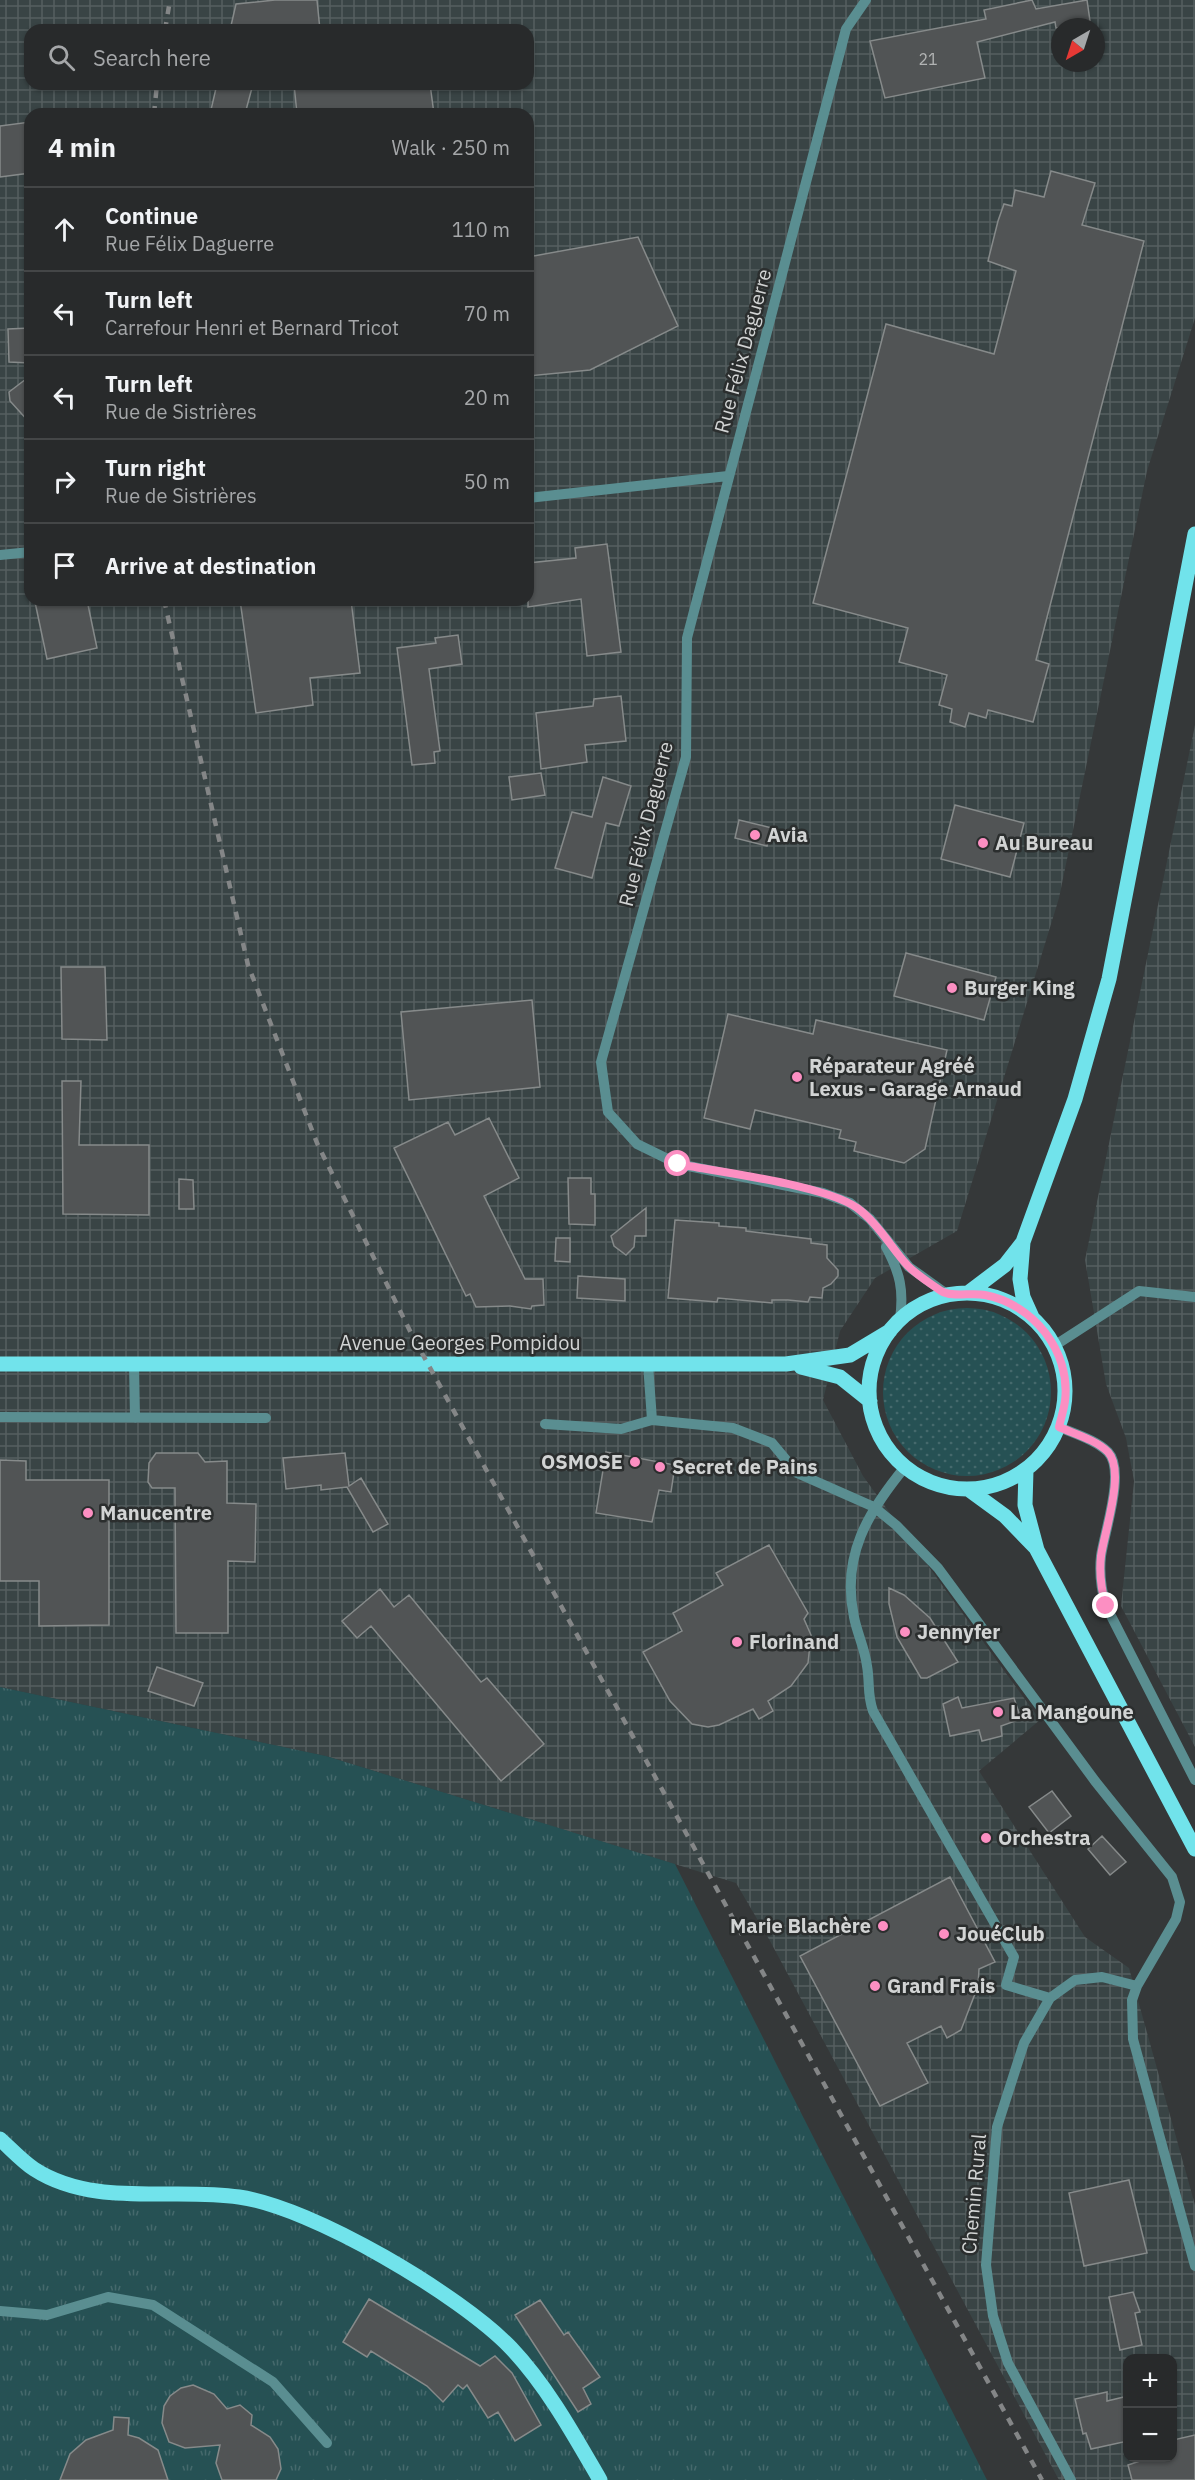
<!DOCTYPE html>
<meta charset="utf-8">
<style>
:root{--surface:#282a2b;--page:#343637;--text:#f1f3f6;--muted:#a5a7a9;--line:#444647}
body{margin:0;font-family:"IBM Plex Sans",sans-serif;background:var(--page);color:var(--text)}
.controls{position:absolute;right:18px;bottom:18px;display:grid;overflow:hidden;border-radius:12px;box-shadow:0 2px 4px #0004}
.controls button{width:54px;height:54px;display:grid;place-items:center;padding:0;border:0;border-bottom:2px solid var(--line);background:var(--surface);color:var(--text);font:30px sans-serif}
.compass{position:absolute;left:1051px;top:18px;width:54px;height:54px;border-radius:50%;background:var(--surface);box-shadow:0 2px 4px #0004;rotate:219deg}
.stop{position:absolute;width:18px;height:18px;margin:-14px;border:4px solid #fc8fc2;border-radius:50%;background:#fff}
.stop.end{background:#fc8fc2;border-color:#fff;box-shadow:0 2px 6px #0008}
.list{margin:0;padding:0;list-style:none}
h2{display:flex;justify-content:space-between;align-items:center;height:78px;margin:0;padding:0 24px;font-size:26px}
h2 small{font-size:20px;font-weight:400;color:var(--muted)}
.list li{display:grid;grid-template-columns:39px 1fr auto;gap:18px;align-items:center;box-sizing:border-box;height:84px;padding:0 24px;border-top:2px solid var(--line)}
.list b{display:block;font-size:22px;white-space:nowrap}
.list p{margin:0;font-size:20px;white-space:nowrap;color:var(--muted)}
.list em{font-size:20px;font-style:normal;color:var(--muted)}
.icon{flex:none;width:33px;height:33px;fill:none;stroke:currentColor;stroke-width:2;stroke-linecap:round;stroke-linejoin:round}
.map{position:relative;flex:none;width:1195px;height:2480px;overflow:hidden}
.search{position:absolute;background:var(--surface);box-shadow:0 2px 4px #0004;left:24px;top:24px;width:510px;height:66px;display:flex;align-items:center;gap:15px;box-sizing:border-box;padding:0 21px;border-radius:18px;color:var(--muted);font-size:22px}
.panel{position:absolute;background:var(--surface);box-shadow:0 2px 4px #0004;left:24px;top:108px;width:510px;height:498px;border-radius:18px}
.map>svg:first-child{display:block}
</style>
<div class="map">
<svg width="1195" height="2480" viewBox="0 0 1195 2480">
<defs>
<pattern id="industrial-grid" width="8" height="8" patternUnits="userSpaceOnUse" patternTransform="scale(1.5)"><rect width="8" height="8" fill="#394445"/><path d="M0 4h8M4 0v8" fill="none" stroke="#555e5f"/></pattern>
<pattern id="grass-tufts" width="24" height="20" patternUnits="userSpaceOnUse" patternTransform="scale(1.5)"><rect width="24" height="20" fill="#265154"/><path d="M3 7l-1-3M5 7V3M7 7l1-3M15 17l-1-3M17 17v-4M19 17l1-3" fill="none" stroke="#45696c"/></pattern>
<pattern id="park-dots" width="8" height="8" patternUnits="userSpaceOnUse" patternTransform="scale(1.5)"><rect width="8" height="8" fill="#265154"/><path d="M2 2h.1M6 6h.1" fill="none" stroke="#45696c" stroke-width="1.8" stroke-linecap="round"/></pattern>
</defs>
<rect width="100%" height="100%" fill="#353839"/>
<path fill="url(#industrial-grid)" fill-rule="evenodd" d="M 0,0 L 1195,0 L 1195,318 L 1147,471 L 1059,898 L 957,1231 L 875,1278 L 840,1331 L 823,1400 L 863,1476 L 1040,1720 L 979,1771 L 1085,1937 L 1129,1968 L 1195,2205 L 1195,2480 L 1059,2480 L 770,1941 L 736,1883 L 326,1756 L 0,1687 ZM 1060,27 L 1096,27 L 1096,63 L 1060,63 ZM 30,30 L 528,30 L 528,84 L 30,84 ZM 30,114 L 528,114 L 528,600 L 30,600 ZM 1128,2358 L 1172,2358 L 1172,2458 L 1128,2458 Z
M 1195,725 L 1195,1747 L 1121,1606 L 1134,1481 L 1126,1438 L 1106,1384 L 1085,1260 Z"/>
<path fill="url(#grass-tufts)" d="M 0,1687 L 326,1756 L 675,1864 L 987,2480 L 0,2480 Z"/>
<path fill="url(#park-dots)" d="M883 1392a84 84 0 1 1 168 0a84 84 0 1 1-168 0Z"/>
<path fill="#515455" stroke="#868a8a" stroke-width="1.5" d="M 275,0 L 317,0 L 320,30 L 230,30 L 236,4 Z
M 1032,0 L 1036,9 L 1087,0 L 1090,21 L 1056,28 L 1055,22 L 977,42 L 985,78 L 885,98 L 870,41 L 986,19 L 984,10 Z
M 217,84 L 253,84 L 245,114 L 210,114 Z
M 294,84 L 430,84 L 434,114 L 297,114 Z
M 30,122 L 30,173 L 0,177 L 0,126 Z
M 1051,171 L 1095,183 L 1082,225 L 1144,241 L 1036,660 L 1049,664 L 1033,722 L 988,710 L 986,718 L 969,713 L 965,727 L 950,722 L 952,709 L 939,705 L 947,675 L 899,662 L 908,628 L 813,603 L 886,324 L 994,354 L 1016,271 L 988,261 L 998,221 L 1004,204 L 1012,206 L 1015,190 L 1044,197 Z
M 638,237 L 678,326 L 590,370 L 528,376 L 528,257 Z
M 30,328 L 30,363 L 9,362 L 8,329 Z
M 30,376 L 30,423 L 10,401 L 9,392 Z
M 607,544 L 621,652 L 587,656 L 581,599 L 528,607 L 528,563 L 576,558 L 575,548 Z
M 46,600 L 87,600 L 97,648 L 47,659 L 35,602 Z
M 240,600 L 351,600 L 360,673 L 310,678 L 313,705 L 256,713 Z
M 458,635 L 462,664 L 429,669 L 440,751 L 434,752 L 435,763 L 412,765 L 397,648 L 436,643 L 435,638 Z
M 621,696 L 626,741 L 585,745 L 587,762 L 541,769 L 536,713 L 593,706 L 594,699 Z
M 541,773 L 545,795 L 512,800 L 509,777 Z
M 603,777 L 631,786 L 619,826 L 606,823 L 592,878 L 555,868 L 572,812 L 592,817 Z
M 955,805 L 1024,823 L 1010,877 L 941,859 Z
M 739,820 L 772,828 L 767,846 L 735,838 Z
M 906,953 L 996,977 L 984,1020 L 894,996 Z
M 61,967 L 105,967 L 107,1040 L 62,1039 Z
M 532,1000 L 540,1087 L 409,1100 L 401,1012 Z
M 728,1014 L 813,1034 L 816,1020 L 947,1050 L 925,1149 L 904,1163 L 854,1151 L 856,1142 L 839,1138 L 841,1130 L 755,1110 L 750,1129 L 704,1118 Z
M 62,1081 L 81,1081 L 79,1145 L 149,1145 L 149,1215 L 63,1214 Z
M 489,1118 L 519,1178 L 484,1196 L 525,1279 L 543,1279 L 544,1305 L 532,1306 L 531,1309 L 510,1306 L 476,1307 L 470,1294 L 466,1296 L 394,1148 L 448,1122 L 455,1135 Z
M 568,1178 L 591,1178 L 591,1194 L 595,1194 L 595,1225 L 569,1224 Z
M 179,1179 L 193,1180 L 194,1209 L 179,1209 Z
M 646,1208 L 646,1236 L 635,1236 L 634,1247 L 626,1255 L 614,1246 L 611,1236 Z
M 675,1220 L 719,1223 L 719,1226 L 746,1228 L 746,1231 L 811,1239 L 811,1243 L 827,1245 L 827,1258 L 838,1270 L 838,1276 L 831,1284 L 823,1288 L 822,1298 L 810,1297 L 808,1302 L 788,1300 L 772,1300 L 772,1303 L 718,1298 L 717,1302 L 668,1298 Z
M 556,1238 L 570,1238 L 570,1262 L 555,1261 Z
M 578,1276 L 625,1279 L 625,1301 L 577,1298 Z
M 606,1452 L 675,1465 L 671,1492 L 659,1490 L 652,1522 L 596,1513 Z
M 156,1453 L 198,1453 L 205,1462 L 227,1461 L 227,1503 L 256,1504 L 255,1562 L 228,1561 L 228,1633 L 176,1633 L 175,1488 L 152,1488 L 148,1482 L 149,1463 Z
M 345,1453 L 349,1486 L 361,1478 L 388,1524 L 373,1532 L 347,1487 L 321,1490 L 321,1485 L 286,1489 L 283,1458 Z
M 0,1460 L 26,1461 L 26,1480 L 109,1480 L 109,1625 L 39,1626 L 39,1581 L 0,1581 Z
M 769,1545 L 808,1613 L 804,1619 L 811,1635 L 808,1663 L 791,1686 L 768,1701 L 773,1711 L 759,1719 L 753,1709 L 719,1725 L 708,1727 L 692,1724 L 670,1701 L 643,1652 L 682,1631 L 673,1613 L 723,1585 L 716,1573 Z
M 889,1588 L 904,1595 L 930,1618 L 958,1662 L 927,1678 L 921,1678 L 897,1637 L 889,1604 Z
M 380,1589 L 394,1607 L 409,1595 L 481,1682 L 487,1678 L 544,1744 L 501,1781 L 371,1626 L 357,1638 L 342,1621 Z
M 157,1667 L 203,1683 L 194,1706 L 148,1691 Z
M 958,1697 L 962,1708 L 1014,1698 L 1021,1719 L 1001,1726 L 1002,1736 L 982,1741 L 979,1730 L 950,1736 L 943,1704 Z
M 1052,1791 L 1071,1816 L 1049,1833 L 1029,1807 Z
M 1102,1836 L 1126,1862 L 1110,1875 L 1088,1849 Z
M 950,1877 L 995,1962 L 979,1969 L 978,1986 L 961,2030 L 947,2038 L 941,2026 L 907,2043 L 928,2083 L 880,2106 L 800,1956 Z
M 1129,2180 L 1147,2253 L 1084,2266 L 1069,2193 Z
M 1133,2292 L 1140,2312 L 1135,2313 L 1142,2345 L 1120,2350 L 1109,2297 Z
M 369,2299 L 480,2366 L 495,2356 L 512,2373 L 541,2425 L 515,2441 L 498,2412 L 488,2418 L 467,2385 L 463,2389 L 458,2385 L 443,2402 L 427,2386 L 371,2351 L 367,2357 L 343,2342 Z
M 540,2300 L 564,2335 L 568,2332 L 600,2377 L 583,2388 L 591,2404 L 578,2412 L 515,2315 Z
M 193,2385 L 214,2394 L 227,2409 L 240,2405 L 252,2415 L 251,2425 L 270,2437 L 278,2449 L 281,2469 L 276,2480 L 222,2480 L 216,2463 L 220,2445 L 185,2448 L 169,2442 L 162,2423 L 164,2406 L 170,2396 L 181,2388 Z
M 1107,2392 L 1107,2401 L 1128,2396 L 1128,2441 L 1091,2449 L 1086,2433 L 1083,2434 L 1075,2399 Z
M 114,2417 L 129,2418 L 128,2435 L 139,2438 L 158,2450 L 168,2480 L 60,2480 L 70,2454 L 86,2440 L 113,2430 Z
M 1195,2435 L 1195,2480 L 1132,2480 L 1128,2465 L 1152,2457 L 1173,2457 L 1173,2440 Z"/>
<g fill="none" stroke-linecap="round" stroke-linejoin="round">
<path stroke="#5a8e91" stroke-width="10" d="M 866,0 L 846,29 L 687,638 L 686,757 L 601,1062 L 608,1112 L 637,1144 L 678,1164 L 823,1193 L 850,1203 L 870,1219 L 909,1267 L 948,1295
M 528,498 L 728,476
M 0,555 L 30,552
M 886,1247 C 900,1273 904,1290 900,1319
M 1054,1346 L 1139,1291 L 1195,1297
M 134,1364 L 135,1418
M 648,1364 L 652,1420
M 0,1417 L 266,1418
M 545,1424 L 621,1429 L 652,1420 L 733,1428 L 772,1443 L 797,1473 L 874,1507 L 896,1525 L 938,1568 L 1095,1781 L 1172,1877 L 1180,1902 L 1176,1919 L 1137,1986 L 1132,2000 L 1133,2039 L 1195,2266
M 1059,1427 C 1075,1434 1096,1440 1108,1452 C 1126,1471 1104,1533 1101,1556 C 1099,1574 1101,1589 1106,1606 L 1195,1780
M 905,1467 C 868,1512 841,1556 854,1617 C 857,1633 865,1649 867,1666 C 870,1682 867,1695 873,1711 L 1014,1957 L 1006,1985 L 1050,1998
M 0,2311 L 47,2315 L 108,2297 L 153,2305 L 273,2382 L 327,2443
M 1071,2480 L 1008,2363 L 993,2316 L 986,2265 L 997,2127 L 1024,2043 L 1050,1998 L 1075,1980 L 1102,1977 L 1137,1986"/>
<path stroke="#71e3eb" stroke-width="15" d="M 968,1293 L 1005,1265 L 1023,1242
M869 1391a98 98 0 1 1 196 0a98 98 0 1 1-196 0Z
M 1032,1317 L 1023,1297 L 1020,1279 L 1023,1242 L 1075,1099 L 1109,979 L 1195,534
M 0,1364 L 786,1364 L 850,1355 L 890,1331
M 801,1367 L 840,1377 L 870,1401
M 1026,1470 L 1025,1505 L 1037,1550 L 1195,1849
M 968,1489 L 1005,1516 L 1035,1547
M 0,2139 C 11,2149 22,2161 34,2169 C 94,2208 173,2187 239,2197 C 312,2207 460,2295 511,2348 C 547,2386 574,2435 600,2480"/>
<path stroke="#848687" stroke-width="4.5" stroke-dasharray="8 8" stroke-linecap="butt" d="M 165,30 L 170,0
M 154,114 L 157,84
M 164,600 L 248,965 L 317,1143 L 412,1335 L 1042,2480"/>
</g>
<g fill="none" stroke-linecap="round" stroke-linejoin="round">
<path stroke="#fc8fc2" stroke-width="8" d="M 678,1164 C 719,1172 834,1186 861,1211 C 880,1226 892,1249 908,1266 C 918,1276 930,1283 941,1291 C 953,1298 971,1292 985,1295 C 1033,1304 1071,1351 1065,1401 C 1064,1409 1061,1418 1059,1427 C 1075,1434 1096,1440 1108,1452 C 1126,1471 1104,1533 1101,1556 C 1099,1574 1101,1589 1106,1606"/>
</g>
<g fill="#fc8fc2" stroke="#2b2e2e" stroke-width="2">
<circle cx="755" cy="835" r="6"/>
<circle cx="983" cy="843" r="6"/>
<circle cx="952" cy="988" r="6"/>
<circle cx="797" cy="1077" r="6"/>
<circle cx="635" cy="1462" r="6"/>
<circle cx="660" cy="1467" r="6"/>
<circle cx="88" cy="1513" r="6"/>
<circle cx="905" cy="1632" r="6"/>
<circle cx="737" cy="1642" r="6"/>
<circle cx="998" cy="1712" r="6"/>
<circle cx="986" cy="1838" r="6"/>
<circle cx="883" cy="1926" r="6"/>
<circle cx="944" cy="1934" r="6"/>
<circle cx="875" cy="1986" r="6"/>
</g>
<g text-anchor="middle" stroke-width="5" stroke-linejoin="round" paint-order="stroke">
<g font-size="16" fill="#b2b4b4">
<text x="928" y="65">21</text>
</g>
<g font-size="20" fill="#d2d4d4" stroke="#2b2e2e">
<text transform="translate(743 351) rotate(-75)" y="7">Rue Félix Daguerre</text>
<text transform="translate(646 824) rotate(-76)" y="7">Rue Félix Daguerre</text>
<text x="460" y="1350">Avenue Georges Pompidou</text>
<text transform="translate(974 2194) rotate(-85)" y="7">Chemin Rural</text>
</g>
<g font-size="20" font-weight="bold" fill="#d2d4d4" stroke="#2b2e2e" text-anchor="start">
<text x="767" y="842">Avia</text>
<text x="995" y="850">Au Bureau</text>
<text x="964" y="995">Burger King</text>
<text x="809" y="1073">Réparateur Agréé<tspan x="809" dy="23">Lexus - Garage Arnaud</tspan></text>
<text x="623" y="1469" text-anchor="end">OSMOSE</text>
<text x="672" y="1474">Secret de Pains</text>
<text x="100" y="1520">Manucentre</text>
<text x="917" y="1639">Jennyfer</text>
<text x="749" y="1649">Florinand</text>
<text x="1010" y="1719">La Mangoune</text>
<text x="998" y="1845">Orchestra</text>
<text x="871" y="1933" text-anchor="end">Marie Blachère</text>
<text x="956" y="1941">JouéClub</text>
<text x="887" y="1993">Grand Frais</text>
</g>
</g>
</svg>
<div class="controls">
<button>+</button>
<button>−</button>
</div>
<svg class="compass" viewBox="-18 -18 36 36"><path d="M0-13l5 13h-10z" fill="#e53935"/><path d="M0 13l5-13h-10z" fill="#a5a7a9"/></svg>
<div class="stop" style="left:678px;top:1164px"></div>
<div class="stop end" style="left:1106px;top:1606px"></div>
<div class="search"><svg class="icon" aria-label="search" viewBox="0 0 24 24"><circle cx="10" cy="10" r="6"/><path d="M15 15l6 6"/></svg>Search here</div>
<section class="panel">
<h2>4 min<small>Walk · 250 m</small></h2>
<ul class="list">
<li><svg class="icon" aria-label="ahead" viewBox="0 0 24 24"><path d="M12 20V5M6 11l6-6 6 6"/></svg><div><b>Continue</b><p>Rue Félix Daguerre</p></div><em>110 m</em></li>
<li><svg class="icon" aria-label="left" viewBox="0 0 24 24"><path d="M17 20v-9H6M10 6l-5 5 5 5"/></svg><div><b>Turn left</b><p>Carrefour Henri et Bernard Tricot</p></div><em>70 m</em></li>
<li><svg class="icon" aria-label="left" viewBox="0 0 24 24"><path d="M17 20v-9H6M10 6l-5 5 5 5"/></svg><div><b>Turn left</b><p>Rue de Sistrières</p></div><em>20 m</em></li>
<li><svg class="icon" aria-label="right" viewBox="0 0 24 24"><path d="M7 20v-9h11M14 6l5 5-5 5"/></svg><div><b>Turn right</b><p>Rue de Sistrières</p></div><em>50 m</em></li>
<li><svg class="icon" aria-label="arrive" viewBox="0 0 24 24"><path d="M6 21V4h12l-3 4 3 4H6"/></svg><div><b>Arrive at destination</b></div></li>
</ul>
</section>
</div>
